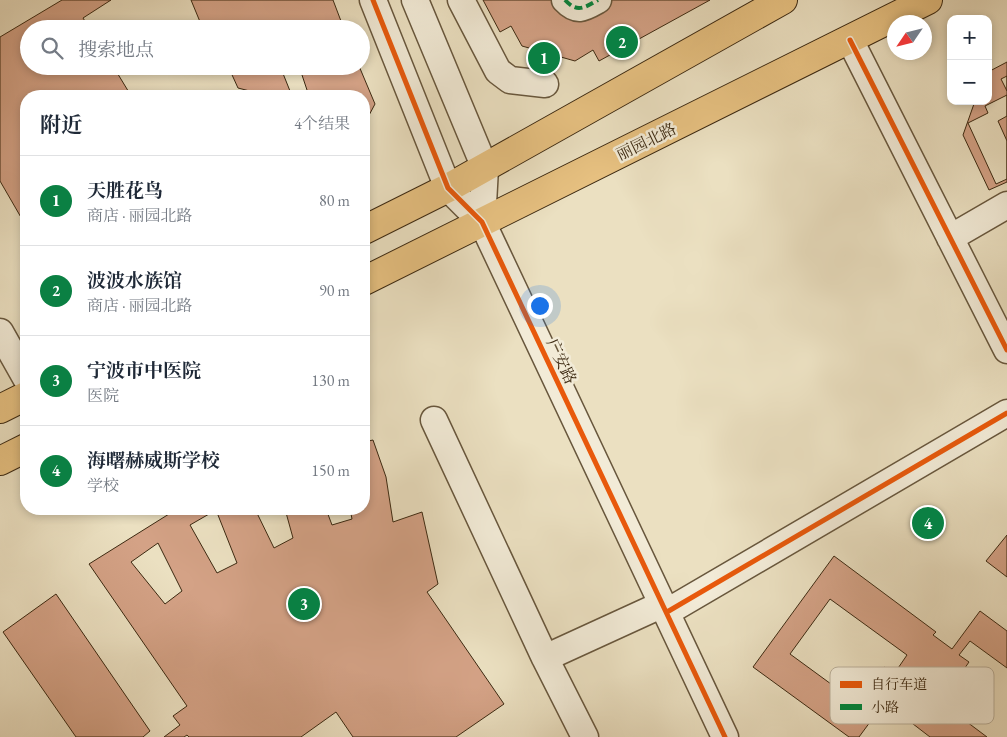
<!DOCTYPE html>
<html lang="zh">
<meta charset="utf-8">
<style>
:root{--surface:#fff;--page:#f6f6f7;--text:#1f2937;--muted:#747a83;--line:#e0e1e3;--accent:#0b8043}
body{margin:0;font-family:"EB Garamond","Noto Serif SC",serif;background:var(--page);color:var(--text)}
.controls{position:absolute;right:15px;top:15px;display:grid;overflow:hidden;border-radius:10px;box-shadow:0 2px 8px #0003}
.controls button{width:45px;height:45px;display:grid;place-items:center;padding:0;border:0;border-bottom:1px solid var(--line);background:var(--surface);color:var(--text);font:25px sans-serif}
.compass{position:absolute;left:887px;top:15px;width:45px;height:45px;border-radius:50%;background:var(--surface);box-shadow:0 2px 8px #0003;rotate:235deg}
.you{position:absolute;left:539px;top:305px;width:18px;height:18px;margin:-12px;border:4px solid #fff;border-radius:50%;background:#1a73e8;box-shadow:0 0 0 8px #1a73e833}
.badge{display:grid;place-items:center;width:32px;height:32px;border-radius:50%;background:var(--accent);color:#fff;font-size:16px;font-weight:700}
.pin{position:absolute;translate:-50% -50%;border:2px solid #fff;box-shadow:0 1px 5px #0006}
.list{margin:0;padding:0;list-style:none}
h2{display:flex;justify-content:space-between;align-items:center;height:65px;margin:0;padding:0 20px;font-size:21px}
h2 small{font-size:16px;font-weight:400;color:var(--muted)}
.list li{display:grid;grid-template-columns:32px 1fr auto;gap:15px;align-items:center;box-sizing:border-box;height:90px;padding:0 20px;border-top:1px solid var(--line)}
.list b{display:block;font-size:19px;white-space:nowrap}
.list p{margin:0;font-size:16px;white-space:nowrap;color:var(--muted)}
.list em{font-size:16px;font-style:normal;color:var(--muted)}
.icon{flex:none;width:28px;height:28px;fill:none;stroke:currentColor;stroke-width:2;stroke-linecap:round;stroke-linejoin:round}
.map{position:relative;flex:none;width:1007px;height:737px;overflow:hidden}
.search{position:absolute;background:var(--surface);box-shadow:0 2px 8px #0003;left:20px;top:20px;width:350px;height:55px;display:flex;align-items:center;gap:12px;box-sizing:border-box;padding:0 18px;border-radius:28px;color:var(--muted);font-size:19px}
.panel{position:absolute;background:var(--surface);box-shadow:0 2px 8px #0003;left:20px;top:90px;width:350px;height:425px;border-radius:20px}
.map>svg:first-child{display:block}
</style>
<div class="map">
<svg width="1007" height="737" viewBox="0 0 1007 737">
<rect width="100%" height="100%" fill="#ebe0c1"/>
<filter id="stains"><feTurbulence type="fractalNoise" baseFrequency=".004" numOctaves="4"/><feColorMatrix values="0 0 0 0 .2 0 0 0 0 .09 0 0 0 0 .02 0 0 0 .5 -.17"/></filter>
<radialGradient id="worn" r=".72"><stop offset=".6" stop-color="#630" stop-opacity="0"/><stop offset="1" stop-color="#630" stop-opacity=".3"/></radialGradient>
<path fill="#d4a286" stroke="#3c2911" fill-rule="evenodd" d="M 62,0 L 111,0 L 83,18 L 90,29 L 29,29 L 29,66 L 113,66 L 130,94 L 126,96 L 26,96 L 26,226 L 0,181 L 0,37 Z
M 191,0 L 333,0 L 344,29 L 286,29 L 285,24 L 273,29 L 203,29 Z
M 483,0 L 710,0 L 599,61 L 593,50 L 575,61 L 522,46 L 511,26 L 500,32 Z
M 1007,62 L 1007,116 L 998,121 L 1007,141 L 1007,182 L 989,190 L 963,135 L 975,101 L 988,101 L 988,72 Z
M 228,66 L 280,66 L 290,91 L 285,96 L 269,96 L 238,88 Z
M 299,66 L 359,66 L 375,104 L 367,119 L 364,120 L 364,96 L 309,96 Z
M 1007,76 L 1007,91 L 1001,79 Z
M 1007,95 L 1007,179 L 996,184 L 968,123 L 988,113 L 985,106 Z
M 373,440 L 386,477 L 393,522 L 422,512 L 438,584 L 427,592 L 504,704 L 456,737 L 353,737 L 336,712 L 301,737 L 189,737 L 187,735 L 184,737 L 164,737 L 180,725 L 173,716 L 187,706 L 89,564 L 177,509 L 255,509 L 274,548 L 293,538 L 285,509 L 326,509 L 332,525 L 352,519 L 350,509 L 364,509 L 364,442 ZM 216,510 L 237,563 L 217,573 L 190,525 ZM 158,543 L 182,591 L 165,604 L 131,562 Z
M 1007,535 L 1007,577 L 986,561 Z
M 834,556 L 936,632 L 933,635 L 952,649 L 980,611 L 1007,631 L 1007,668 L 970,641 L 959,655 L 969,662 L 953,685 L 944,678 L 931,695 L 987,737 L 930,737 L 904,717 L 907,713 L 887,699 L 859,737 L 849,737 L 753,667 ZM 830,599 L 907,655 L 894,674 L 884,667 L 857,703 L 790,654 Z
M 56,594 L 150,731 L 143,737 L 76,737 L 3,632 Z"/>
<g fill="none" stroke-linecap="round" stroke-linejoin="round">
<g stroke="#68573d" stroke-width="29">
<path id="minor" d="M 373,0 L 448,188 L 482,222 L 725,737
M 415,0 L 485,168 L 482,222
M 461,0 L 498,71 L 510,80 L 545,84
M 565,0 C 577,13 584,8 598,0
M 850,40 L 1007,350
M 950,238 L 1007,205
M 0,332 L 26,378
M 434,420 L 545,658 L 585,737
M 667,612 L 1007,413
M 545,658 L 663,604"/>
</g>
<g stroke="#3c2911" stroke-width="30">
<path id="major" d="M 364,230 L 448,188 L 783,0
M 364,281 L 928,0
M 0,409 L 26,396
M 0,461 L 26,448"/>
</g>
<use href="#minor" stroke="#f2ebd7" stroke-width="26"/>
<use href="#major" stroke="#e6c080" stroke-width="28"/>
<path stroke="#00873e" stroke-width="4" stroke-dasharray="8 4" stroke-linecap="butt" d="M 565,0 C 577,13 584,8 598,0"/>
<g stroke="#f2ebd7" stroke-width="8">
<path id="cycleway" d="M 373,0 L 448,188 L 482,222 L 725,737
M 850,40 L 1007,350
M 667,612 L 1007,413"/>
</g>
<use href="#cycleway" stroke="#e8590c" stroke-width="5"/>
</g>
<g text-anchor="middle" stroke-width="5" stroke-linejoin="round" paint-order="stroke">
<g font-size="16" fill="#3c2911" stroke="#f2ebd7">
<text transform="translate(646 141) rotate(-26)" y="6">丽园北路</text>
<text transform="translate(562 361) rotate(65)" y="6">广安路</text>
</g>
</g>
<rect x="830" y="667" width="164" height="57" rx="8" fill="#f2ebd7" stroke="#bbb19c" stroke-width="1"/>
<rect x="840" y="681" width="22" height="7" fill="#e8590c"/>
<rect x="840" y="704" width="22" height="6" fill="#00873e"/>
<g font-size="14" fill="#3c2911">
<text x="871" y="689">自行车道</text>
<text x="871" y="712">小路</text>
</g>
<rect width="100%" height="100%" filter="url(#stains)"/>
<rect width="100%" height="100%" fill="url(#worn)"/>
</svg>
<div class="controls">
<button>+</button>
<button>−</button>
</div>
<svg class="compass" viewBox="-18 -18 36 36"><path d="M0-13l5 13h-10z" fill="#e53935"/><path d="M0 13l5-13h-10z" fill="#747a83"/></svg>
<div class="you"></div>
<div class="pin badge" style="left:544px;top:58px">1</div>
<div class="pin badge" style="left:622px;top:42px">2</div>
<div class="pin badge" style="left:304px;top:604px">3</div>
<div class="pin badge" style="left:928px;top:523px">4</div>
<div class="search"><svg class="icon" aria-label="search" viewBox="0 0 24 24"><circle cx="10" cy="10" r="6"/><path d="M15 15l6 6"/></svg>搜索地点</div>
<section class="panel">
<h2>附近<small>4个结果</small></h2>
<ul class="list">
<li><span class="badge">1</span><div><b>天胜花鸟</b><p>商店 · 丽园北路</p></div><em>80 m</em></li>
<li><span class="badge">2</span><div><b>波波水族馆</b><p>商店 · 丽园北路</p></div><em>90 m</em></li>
<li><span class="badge">3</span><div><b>宁波市中医院</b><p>医院</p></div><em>130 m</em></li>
<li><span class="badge">4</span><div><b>海曙赫威斯学校</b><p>学校</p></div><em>150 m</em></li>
</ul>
</section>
</div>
